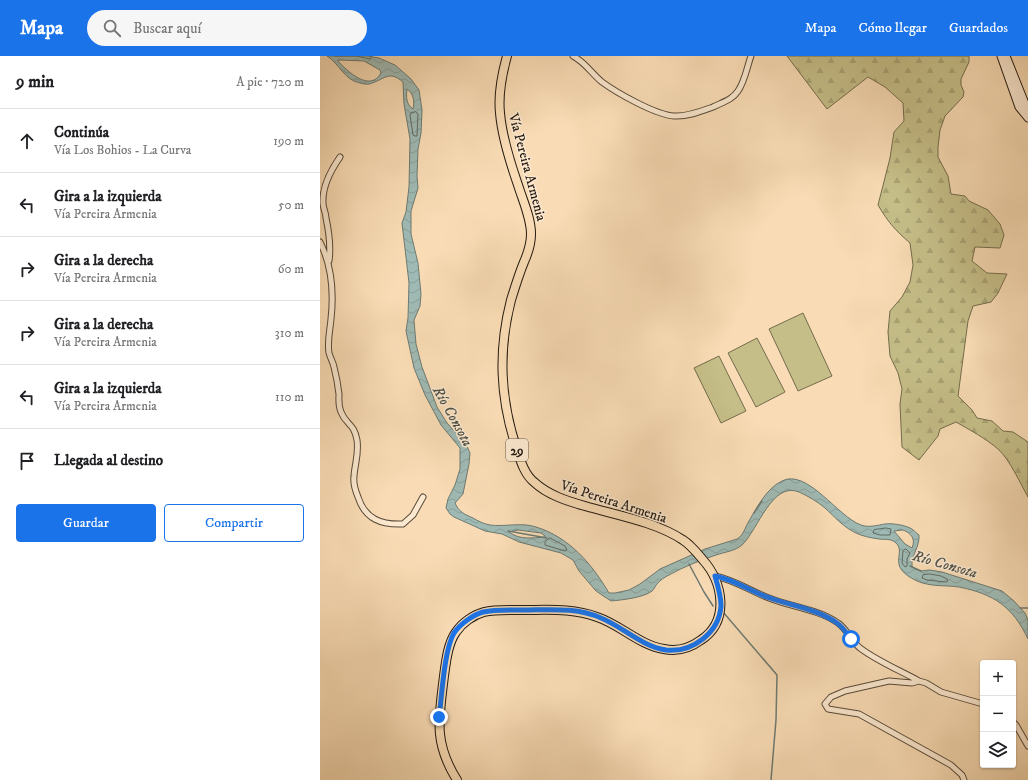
<!DOCTYPE html>
<html lang="es">
<meta charset="utf-8">
<style>
:root{--surface:#fff;--page:#f6f6f6;--text:#202124;--muted:#757577;--line:#e0e0e0;--accent:#1a73e8}
body{margin:0;font-family:"IM FELL DW Pica",serif;background:var(--page);color:var(--text)}
.controls{position:absolute;right:12px;bottom:12px;display:grid;overflow:hidden;border-radius:4px;box-shadow:0 1px 3px #0004}
.controls button{width:36px;height:36px;display:grid;place-items:center;padding:0;border:0;border-bottom:1px solid var(--line);background:var(--surface);color:var(--text);font:20px sans-serif}
.stop{position:absolute;width:12px;height:12px;margin:-9px;border:3px solid #1a73e8;border-radius:50%;background:#fff}
.stop.end{background:#1a73e8;border-color:#fff;box-shadow:0 1px 4px #0008}
.list{margin:0;padding:0;list-style:none}
h2{display:flex;justify-content:space-between;align-items:center;height:52px;margin:0;padding:0 16px;font-size:17px}
h2 small{font-size:13px;font-weight:400;color:var(--muted)}
.list li{display:grid;grid-template-columns:26px 1fr auto;gap:12px;align-items:center;box-sizing:border-box;height:64px;padding:0 16px;border-top:1px solid var(--line)}
.list b{display:block;font-size:15px;white-space:nowrap}
.list p{margin:0;font-size:13px;white-space:nowrap;color:var(--muted)}
.list em{font-size:13px;font-style:normal;color:var(--muted)}
.actions{display:flex;gap:8px;padding:12px 16px}
.actions a{flex:1;padding:9px 0;border:1px solid var(--accent);border-radius:4px;text-align:center;font-size:14px;color:var(--accent)}
.actions .main{background:var(--accent);color:#fff}
.icon{flex:none;width:22px;height:22px;fill:none;stroke:currentColor;stroke-width:2;stroke-linecap:round;stroke-linejoin:round}
.map{position:relative;flex:none;width:708px;height:724px;overflow:hidden}
header{display:flex;align-items:center;gap:24px;box-sizing:border-box;height:56px;padding:0 20px;background:var(--accent);color:#fff}
header strong{font-size:19px}
nav{display:flex;gap:22px;margin-inline-start:auto;font-size:14px}
.search{width:280px;height:36px;background:var(--page);display:flex;align-items:center;gap:10px;box-sizing:border-box;padding:0 14px;border-radius:22px;color:var(--muted);font-size:15px}
main{display:flex}
aside{flex:1;background:var(--surface)}
.map>svg:first-child{display:block}
</style>
<header>
<strong>Mapa</strong>
<div class="search"><svg class="icon" aria-label="search" viewBox="0 0 24 24"><circle cx="10" cy="10" r="6"/><path d="M15 15l6 6"/></svg>Buscar aquí</div>
<nav><a>Mapa</a><a>Cómo llegar</a><a>Guardados</a></nav>
</header>
<main>
<aside>
<h2>9 min<small>A pie · 720 m</small></h2>
<ul class="list">
<li><svg class="icon" aria-label="ahead" viewBox="0 0 24 24"><path d="M12 20V5M6 11l6-6 6 6"/></svg><div><b>Continúa</b><p>Vía Los Bohios - La Curva</p></div><em>190 m</em></li>
<li><svg class="icon" aria-label="left" viewBox="0 0 24 24"><path d="M17 20v-9H6M10 6l-5 5 5 5"/></svg><div><b>Gira a la izquierda</b><p>Vía Pereira Armenia</p></div><em>50 m</em></li>
<li><svg class="icon" aria-label="right" viewBox="0 0 24 24"><path d="M7 20v-9h11M14 6l5 5-5 5"/></svg><div><b>Gira a la derecha</b><p>Vía Pereira Armenia</p></div><em>60 m</em></li>
<li><svg class="icon" aria-label="right" viewBox="0 0 24 24"><path d="M7 20v-9h11M14 6l5 5-5 5"/></svg><div><b>Gira a la derecha</b><p>Vía Pereira Armenia</p></div><em>310 m</em></li>
<li><svg class="icon" aria-label="left" viewBox="0 0 24 24"><path d="M17 20v-9H6M10 6l-5 5 5 5"/></svg><div><b>Gira a la izquierda</b><p>Vía Pereira Armenia</p></div><em>110 m</em></li>
<li><svg class="icon" aria-label="arrive" viewBox="0 0 24 24"><path d="M6 21V4h12l-3 4 3 4H6"/></svg><div><b>Llegada al destino</b></div></li>
</ul>
<div class="actions"><a class="main">Guardar</a><a>Compartir</a></div>
</aside>
<div class="map">
<svg width="708" height="724" viewBox="0 0 708 724">
<defs>
<pattern id="forest-firs" width="22" height="20" patternUnits="userSpaceOnUse"><rect width="22" height="20" fill="#c5be88"/><path d="M5 1l3.5 6h-7zM16 11l3.5 6h-7z" fill="#a9a374"/></pattern>
<pattern id="water-waves" width="16" height="10" patternUnits="userSpaceOnUse"><rect width="16" height="10" fill="#9fbab4"/><path d="M0 5q4-4 8 0t8 0" fill="none" stroke="#899f9a"/></pattern>
</defs>
<rect width="100%" height="100%" fill="#f9dcb5"/>
<filter id="stains"><feTurbulence type="fractalNoise" baseFrequency=".005" numOctaves="4"/><feColorMatrix values="0 0 0 0 .2 0 0 0 0 .09 0 0 0 0 .02 0 0 0 .5 -.17"/></filter>
<radialGradient id="worn" r=".72"><stop offset=".6" stop-color="#630" stop-opacity="0"/><stop offset="1" stop-color="#630" stop-opacity=".3"/></radialGradient>
<path fill="url(#forest-firs)" stroke="#746c4c" d="M 467,0 L 649,0 L 649,6 L 641,23 L 641,29 L 644,36 L 643,41 L 625,60 L 620,74 L 618,91 L 618,101 L 628,120 L 631,138 L 645,140 L 649,145 L 668,154 L 680,168 L 684,179 L 680,192 L 655,191 L 652,205 L 667,217 L 687,218 L 678,237 L 671,246 L 653,250 L 648,265 L 638,340 L 652,354 L 657,362 L 672,365 L 683,375 L 693,376 L 708,386 L 708,441 C 700,427 690,404 678,393 C 665,382 650,374 636,366 L 620,373 L 618,380 L 599,404 L 582,391 L 580,348 L 582,333 L 578,317 L 570,300 L 568,276 L 570,255 L 582,241 L 590,226 L 593,209 L 590,187 C 575,174 568,166 558,149 L 570,102 L 574,76 L 584,65 L 583,47 L 565,31 L 548,21 L 507,53 Z"/>
<path fill="#c5be88" stroke="#746c4c" d="M 483,257 L 512,320 L 478,335 L 449,273 Z
M 437,282 L 465,336 L 436,351 L 408,297 Z
M 399,300 L 426,355 L 401,367 L 374,312 Z"/>
<path fill="url(#water-waves)" stroke="#6d7a72" fill-rule="evenodd" d="M 7,0 L 47,0 L 59,2 L 75,9 L 91,23 L 99,34 L 102,54 L 101,77 L 98,93 L 97,120 L 98,132 L 91,155 L 91,178 L 98,207 L 101,238 L 100,250 L 94,264 L 96,288 L 102,311 L 117,351 L 127,367 L 146,388 L 150,397 L 149,408 L 143,438 L 135,447 C 139,456 144,458 153,462 C 158,465 164,468 170,469 C 185,471 202,466 216,471 C 249,481 272,508 289,537 L 295,537 L 309,534 L 320,528 L 340,513 L 385,493 L 417,483 C 424,479 425,471 429,465 C 437,451 447,432 462,425 C 487,412 518,461 541,469 C 549,472 558,469 565,468 C 572,467 584,469 590,472 C 593,473 596,477 599,479 C 600,491 591,499 592,511 L 600,515 L 610,514 L 622,516 L 682,535 L 694,545 L 705,557 L 708,564 L 708,583 C 693,551 674,538 639,531 C 625,529 611,531 597,525 C 565,510 587,497 576,487 C 571,482 565,484 559,483 C 551,482 542,480 536,477 C 523,471 515,461 505,452 C 498,446 488,440 479,436 C 452,425 438,474 422,489 C 415,495 405,496 396,499 C 381,504 363,511 349,519 C 345,521 340,524 337,528 C 335,530 334,534 332,535 C 323,542 301,544 291,545 L 276,535 L 259,515 L 253,504 L 241,497 L 199,486 L 182,478 L 165,475 L 134,461 L 130,458 L 126,452 L 128,443 L 135,429 L 140,413 L 140,392 L 121,369 L 105,339 L 94,312 L 86,275 L 88,262 L 89,227 L 82,167 L 86,156 L 89,131 L 90,83 L 84,48 L 83,26 C 69,14 65,23 52,27 C 49,29 43,28 40,27 C 24,24 19,7 7,0 ZM 20,4 L 44,5 L 60,14 L 61,17 C 50,37 27,15 18,5 ZM 87,33 C 93,37 95,45 93,53 C 86,48 86,41 87,33 ZM 198,474 L 221,477 L 225,480 L 225,481 C 213,482 199,484 189,476 ZM 583,474 C 591,477 596,483 592,492 L 585,488 L 574,475 Z"/>
<g fill="none" stroke-linecap="round" stroke-linejoin="round">
<path stroke="#616a62" stroke-width="1" d="M 15,0 L 36,0 L 50,3 L 52,0
M 96,56 L 98,58 L 97,80 L 95,80 L 93,79 L 90,59 L 91,57 Z
M 566,472 L 571,473 L 570,479 L 560,479 L 553,477 L 554,474 Z
M 230,482 L 245,490 L 247,494 L 245,495 L 225,489 L 225,486 Z
M 586,493 L 590,497 L 587,503 L 587,510 L 585,511 L 582,507 L 583,495 Z
M 610,518 L 621,520 L 627,523 L 628,525 L 626,526 L 607,524 L 602,522 L 603,519 Z"/>
<path stroke="#6d7a72" stroke-width="1.5" d="M 434,457 L 442,445
M 188,475 L 227,482
M 369,508 L 384,536 L 393,550
M 590,510 L 601,515
M 700,552 L 708,552
M 403,556 L 457,619 L 456,664 L 451,724"/>
<g stroke="#584a39" stroke-width="7">
<path id="street" d="M 253,0 C 265,6 272,18 282,26 C 297,37 336,59 354,60 C 367,61 382,55 393,51 C 403,46 412,44 418,35 C 425,25 427,11 431,0
M 0,186 C 12,210 14,236 11,263 C 10,275 7,285 9,297 C 10,301 13,306 14,311 C 16,319 18,329 19,338 C 19,344 18,349 21,356 C 26,369 34,367 37,384 C 39,398 35,407 34,420 C 33,428 35,434 38,441 C 45,463 61,469 83,468 L 93,459 L 103,441
M 9,205 C 11,191 9,176 6,162 C 6,157 3,152 3,147 C 2,131 11,114 20,101
M 395,520 C 415,524 430,535 449,542 C 471,551 498,553 518,567 C 527,573 531,585 540,592 C 557,605 579,614 599,625 L 606,627 L 621,636 L 663,648
M 599,625 L 592,627 L 569,625 L 525,635 L 511,641 L 505,648 L 508,653 L 539,658 L 631,709 L 642,719 L 644,724
M 693,666 L 696,669 L 708,690"/>
</g>
<g stroke="#231910" stroke-width="9">
<path id="secondary" d="M 681,0 L 699,51 L 708,62
M 686,0 L 708,55"/>
</g>
<g stroke="#231910" stroke-width="10">
<path id="primary" d="M 137,724 C 113,686 119,662 124,620 C 126,605 128,587 136,576 C 142,567 153,559 164,556 C 176,553 190,554 204,554 C 229,554 253,552 277,561 C 301,569 319,589 344,593 C 358,596 370,592 381,584 C 410,565 403,526 383,504 C 377,497 371,489 363,484 C 336,466 296,459 265,450 C 247,445 228,439 214,426 C 204,418 200,403 196,391 C 180,341 178,295 191,244 C 195,231 199,218 204,206 C 208,197 211,189 211,178 C 211,162 203,145 198,129 C 190,106 182,81 180,57 C 178,38 182,18 187,0"/>
</g>
<use href="#street" stroke="#fbe8cf" stroke-width="5"/>
<use href="#secondary" stroke="#fbe8cf" stroke-width="7"/>
<use href="#primary" stroke="#f9dcb5" stroke-width="8"/>
</g>
<g fill="none" stroke-linecap="round" stroke-linejoin="round">
<path stroke="#1a73e8" stroke-width="5" d="M 119,661 C 122,640 124,594 134,577 C 140,568 153,559 163,556 C 176,553 190,554 203,554 C 229,554 256,551 281,562 C 303,571 321,590 346,594 C 372,597 399,577 401,550 C 401,540 398,530 395,520 C 416,524 431,536 450,542 C 472,550 497,553 517,567 C 523,571 527,578 531,583"/>
</g>
<g text-anchor="middle" stroke-width="3" stroke-linejoin="round" paint-order="stroke">
<rect fill="#fbe8cf" stroke="#645749" stroke-width="1" x="186" y="383" width="22" height="22" rx="3"/>
<g font-size="13" font-weight="bold" fill="#231910">
<text x="197" y="399">29</text>
</g>
<g font-size="14" fill="#231910" stroke="#fbe8cf">
<text transform="translate(208 111) rotate(75)" y="5">Vía Pereira Armenia</text>
<text transform="translate(294 445) rotate(18)" y="5">Vía Pereira Armenia</text>
</g>
<g font-size="15" font-style="italic" fill="#4e5149" stroke="#fbe8cf">
<text transform="translate(133 360) rotate(61)" y="5">Río Consota</text>
<text transform="translate(625 508) rotate(16)" y="5">Río Consota</text>
</g>
</g>
<rect width="100%" height="100%" filter="url(#stains)"/>
<rect width="100%" height="100%" fill="url(#worn)"/>
</svg>
<div class="controls">
<button>+</button>
<button>−</button>
<button><svg class="icon" aria-label="layers" viewBox="0 0 24 24"><path d="M12 4l9 5-9 5-9-5zM3 14l9 5 9-5"/></svg></button>
</div>
<div class="stop" style="left:531px;top:583px"></div>
<div class="stop end" style="left:119px;top:661px"></div>
</div>
</main>
